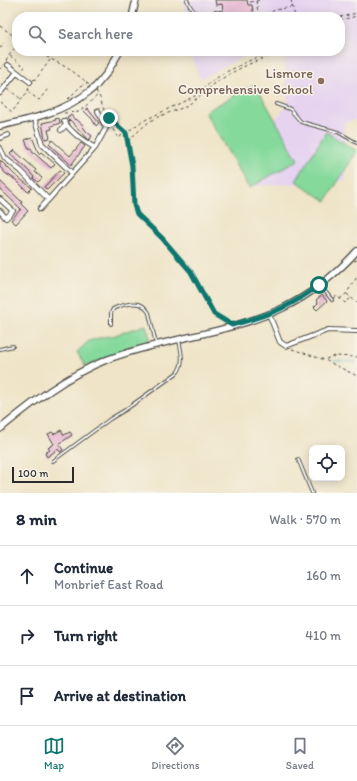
<!DOCTYPE html>
<meta charset="utf-8">
<style>
:root{--surface:#fff;--page:#f2f2f3;--text:#1f2937;--muted:#747a83;--line:#e0e1e3;--accent:#0f766e}
body{margin:0;font-family:Itim,sans-serif;background:var(--page);color:var(--text)}
.controls{position:absolute;right:12px;bottom:12px;display:grid;overflow:hidden;border-radius:8px;box-shadow:0 2px 10px #0003}
.controls button{width:36px;height:36px;display:grid;place-items:center;padding:0;border:0;border-bottom:1px solid var(--line);background:var(--surface);color:var(--text);font:20px sans-serif}
.scale{position:absolute;left:12px;bottom:10px;width:62px;box-sizing:border-box;padding-left:4px;border:2px solid #2b2b2b;border-top:0;font-size:11px;line-height:14px;white-space:nowrap;color:#2b2b2b;-webkit-text-stroke:3px #f7f3e8;paint-order:stroke}
.stop{position:absolute;width:12px;height:12px;margin:-9px;border:3px solid #0f766e;border-radius:50%;background:#fff}
.stop.end{background:#0f766e;border-color:#fff;box-shadow:0 1px 4px #0008}
.list{margin:0;padding:0;list-style:none}
h2{display:flex;justify-content:space-between;align-items:center;height:52px;margin:0;padding:0 16px;font-size:17px}
h2 small{font-size:13px;font-weight:400;color:var(--muted)}
.list li{display:grid;grid-template-columns:26px 1fr auto;gap:12px;align-items:center;box-sizing:border-box;height:60px;padding:0 16px;border-top:1px solid var(--line)}
.list b{display:block;font-size:15px;white-space:nowrap}
.list p{margin:0;font-size:13px;white-space:nowrap;color:var(--muted)}
.list em{font-size:13px;font-style:normal;color:var(--muted)}
.icon{flex:none;width:22px;height:22px;fill:none;stroke:currentColor;stroke-width:2;stroke-linecap:round;stroke-linejoin:round}
.map{position:relative;flex:none;width:357px;height:493px;overflow:hidden}
.search{position:absolute;background:var(--surface);box-shadow:0 2px 10px #0003;left:12px;right:12px;top:12px;height:44px;display:flex;align-items:center;gap:10px;box-sizing:border-box;padding:0 14px;border-radius:16px;color:var(--muted);font-size:15px}
.sheet{height:232px;background:var(--surface)}
nav{display:flex;justify-content:space-around;align-items:center;box-sizing:border-box;height:56px;border-top:1px solid var(--line);background:var(--surface);font-size:11px;color:var(--muted)}
nav a{display:grid;justify-items:center;gap:2px}
nav .on{color:var(--accent)}
.map>svg:first-child{display:block}
</style>
<div class="map">
<svg width="357" height="493" viewBox="0 0 357 493">
<rect width="100%" height="100%" fill="#f7f3e8"/>
<filter id="ink" filterUnits="userSpaceOnUse"><feTurbulence type="fractalNoise" baseFrequency=".025" numOctaves="2"/><feDisplacementMap in="SourceGraphic" scale="8" xChannelSelector="R" yChannelSelector="G"/><feConvolveMatrix kernelMatrix="1 2 1 2 8 2 1 2 1" color-interpolation-filters="sRGB"/></filter>
<filter id="wash" filterUnits="userSpaceOnUse"><feTurbulence type="fractalNoise" baseFrequency=".012" numOctaves="4" result="noise"/><feDisplacementMap in="SourceGraphic" scale="16" xChannelSelector="R" yChannelSelector="G"/><feGaussianBlur stdDeviation="0.9" result="paint"/><feColorMatrix in="noise" values="0 0 0 0 0 0 0 0 0 0 0 0 0 0 0 0 0 1.4 0 .05"/><feComposite in="paint" operator="in"/></filter>
<g filter="url(#wash)">
<rect width="100%" height="100%" fill="#efe4c7"/>
<path fill="#e6d3f0" d="M 183,0 L 357,0 L 357,120 L 344,122 L 346,181 L 255,186 L 251,122 L 275,120 L 288,104 L 284,59 L 285,51 L 340,51 L 340,17 L 185,17 L 186,12 Z
M 189,51 L 254,51 L 200,79 Z"/>
<path fill="#84d99b" stroke="#588263" d="M 255,84 L 298,160 L 249,188 L 205,112 Z
M 326,132 L 357,151 L 326,201 L 296,181 Z
M 146,325 L 150,338 L 145,344 L 85,366 L 77,352 L 89,341 L 102,337 L 112,336 Z"/>
<g fill="none" stroke-linecap="round" stroke-linejoin="round">
<path stroke="#4ab7c6" stroke-width="1" d="M 334,361 L 357,362"/>
</g>
<g id="blocks">
<path fill="#e4accd" d="M 215,0 L 247,0 L 248,5 L 252,5 L 254,17 L 219,17 L 218,11 L 223,10 L 222,4 L 216,5 Z
M 87,108 L 99,123 L 96,126 L 92,119 L 84,111 Z
M 71,115 L 75,120 L 76,119 L 84,126 L 83,127 L 87,132 L 92,136 L 89,140 L 70,120 L 69,121 L 67,118 Z
M 59,118 L 60,123 L 51,126 L 52,129 L 48,130 L 50,138 L 45,139 L 42,123 L 56,120 L 55,119 Z
M 32,137 L 39,154 L 41,152 L 55,164 L 51,168 L 34,153 L 33,153 L 31,148 L 29,149 L 25,140 Z
M 52,140 L 70,156 L 81,143 L 85,146 L 71,165 L 49,144 Z
M 14,150 L 36,170 L 35,172 L 42,178 L 38,182 L 33,178 L 34,177 L 25,167 L 10,154 Z
M 0,160 L 15,175 L 32,188 L 28,192 L 16,180 L 5,173 L 0,167 Z
M 60,170 L 64,173 L 47,190 L 44,187 Z
M 0,181 L 22,202 L 21,204 L 28,211 L 16,224 L 11,220 L 21,209 L 0,189 Z
M 322,295 L 327,301 L 317,310 L 314,307 L 318,303 L 316,300 Z
M 61,430 L 64,435 L 70,432 L 72,435 L 59,444 L 63,450 L 60,452 L 58,449 L 47,457 L 45,453 L 50,450 L 48,448 L 54,444 L 48,434 L 52,432 L 54,434 Z"/>
</g>
</g>
<g filter="url(#ink)">
<use href="#blocks" fill-opacity="0" stroke="#484742" stroke-width="1"/>
<g fill="none" stroke-linecap="round" stroke-linejoin="round">
<g stroke="#484742" stroke-width="4">
<path id="lane" d="M 187,0 C 194,17 200,15 216,12
M 276,104 L 290,109 L 301,122 L 338,132 L 357,143
M 320,285 L 332,300
M 111,324 L 111,313 L 113,309 C 118,306 132,302 139,304 C 144,305 147,310 149,313 L 156,344
M 0,349 L 13,346
M 298,459 L 312,493
M 53,461 L 110,419 L 125,410 L 177,373 C 185,363 181,351 179,340"/>
</g>
<g stroke="#484742" stroke-width="6">
<path id="street" d="M 8,65 L 30,82
M 0,93 L 17,72
M 34,117 L 42,144 L 72,173
M 64,121 C 71,133 84,141 95,148
M 61,130 L 66,125
M 0,138 L 8,135
M 0,148 L 5,158 L 21,171 L 48,199
M 0,199 L 13,211 L 6,218 L 0,211
M 40,209 L 95,148 L 106,128 L 98,111
M 269,314 L 280,342 L 286,346 L 328,330 L 357,331"/>
</g>
<g stroke="#484742" stroke-width="8">
<path id="secondary" d="M 132,17 L 136,0
M 96,86 L 107,73 L 120,51
M 0,126 C 32,119 64,112 90,91
M 0,429 C 33,402 66,376 106,360 C 163,338 228,334 283,308 C 310,295 337,273 357,251"/>
</g>
<path stroke="#484742" stroke-width="1" stroke-dasharray="3 3" stroke-linecap="butt" d="M 291,0 L 295,17
M 256,1 L 259,17
M 250,2 L 262,0
M 261,17 L 275,10 L 292,7
M 340,17 L 357,13
M 340,20 L 357,16
M 0,26 L 17,38
M 0,48 L 4,43
M 36,51 C 54,61 75,70 89,85
M 10,56 L 25,67 L 22,70
M 6,61 L 10,54 L 17,45
M 0,69 L 4,64
M 33,80 L 36,79 L 50,60
M 8,89 L 21,99
M 96,91 C 102,98 101,105 105,112 C 109,121 119,127 126,133 L 132,166 L 134,205 L 137,214 L 162,238 L 191,272 L 214,314 L 228,322
M 28,92 L 39,100 L 48,89
M 68,99 L 81,86 L 87,83
M 0,102 L 12,112 L 28,91 L 29,85
M 64,113 L 79,112 L 98,95
M 107,119 L 118,138 L 143,121 L 195,96 L 211,82 L 224,73 L 253,59 L 277,51
M 128,140 C 137,134 144,124 154,119 C 165,113 177,111 188,105 C 198,98 207,89 217,82 C 237,68 260,59 283,51
M 354,261 L 357,260
M 347,294 L 357,303
M 334,298 L 337,296 L 345,303 L 351,298
M 340,299 L 346,294 L 357,277
M 292,349 L 325,360 L 357,376
M 326,359 L 334,356 L 357,357"/>
<use href="#lane" stroke="#fff" stroke-width="2"/>
<use href="#street" stroke="#fff" stroke-width="4"/>
<use href="#secondary" stroke="#fff" stroke-width="5.5"/>
<g stroke="#484742" stroke-width="8" stroke-linecap="butt">
<path id="secondary-bridge" d="M 90,91 L 96,86"/>
</g>
<use href="#secondary-bridge" stroke="#fff" stroke-width="5.5"/>
</g>
</g>
<g fill="none" stroke-linecap="round" stroke-linejoin="round" filter="url(#ink)">
<path stroke="#0f766e" stroke-width="5" d="M 109,118 L 126,133 L 132,166 L 134,205 L 137,214 L 162,238 L 191,272 L 214,314 L 232,325 C 249,320 266,316 282,308 C 296,302 307,294 319,285"/>
</g>
<circle fill="#8d6e63" stroke="#f7f3e8" stroke-width="1.5" cx="321" cy="81" r="4"/>
<g text-anchor="middle" stroke-width="3" stroke-linejoin="round" paint-order="stroke">
<g font-size="14" fill="#785e54" stroke="#f7f3e8" text-anchor="end">
<text x="313" y="78">Lismore<tspan x="313" dy="16">Comprehensive School</tspan></text>
</g>
</g>
</svg>
<div class="controls">
<button><svg class="icon" aria-label="locate" viewBox="0 0 24 24"><circle cx="12" cy="12" r="6"/><path d="M12 2v4M12 18v4M2 12h4M18 12h4"/></svg></button>
</div>
<div class="scale">100 m</div>
<div class="stop" style="left:319px;top:285px"></div>
<div class="stop end" style="left:109px;top:118px"></div>
<div class="search"><svg class="icon" aria-label="search" viewBox="0 0 24 24"><circle cx="10" cy="10" r="6"/><path d="M15 15l6 6"/></svg>Search here</div>
</div>
<section class="sheet">
<h2>8 min<small>Walk · 570 m</small></h2>
<ul class="list">
<li><svg class="icon" aria-label="ahead" viewBox="0 0 24 24"><path d="M12 20V5M6 11l6-6 6 6"/></svg><div><b>Continue</b><p>Monbrief East Road</p></div><em>160 m</em></li>
<li><svg class="icon" aria-label="right" viewBox="0 0 24 24"><path d="M7 20v-9h11M14 6l5 5-5 5"/></svg><div><b>Turn right</b></div><em>410 m</em></li>
<li><svg class="icon" aria-label="arrive" viewBox="0 0 24 24"><path d="M6 21V4h12l-3 4 3 4H6"/></svg><div><b>Arrive at destination</b></div></li>
</ul>
</section>
<nav>
<a class="on"><svg class="icon" aria-label="map" viewBox="0 0 24 24"><path d="M3 6l6-2 6 2 6-2v14l-6 2-6-2-6 2zM9 4v14M15 6v14"/></svg>Map</a>
<a><svg class="icon" aria-label="directions" viewBox="0 0 24 24"><path d="M12 3l9 9-9 9-9-9zM9 14v-3h6M13 9l2 2-2 2"/></svg>Directions</a>
<a><svg class="icon" aria-label="saved" viewBox="0 0 24 24"><path d="M7 4h10v16l-5-4-5 4z"/></svg>Saved</a>
</nav>
